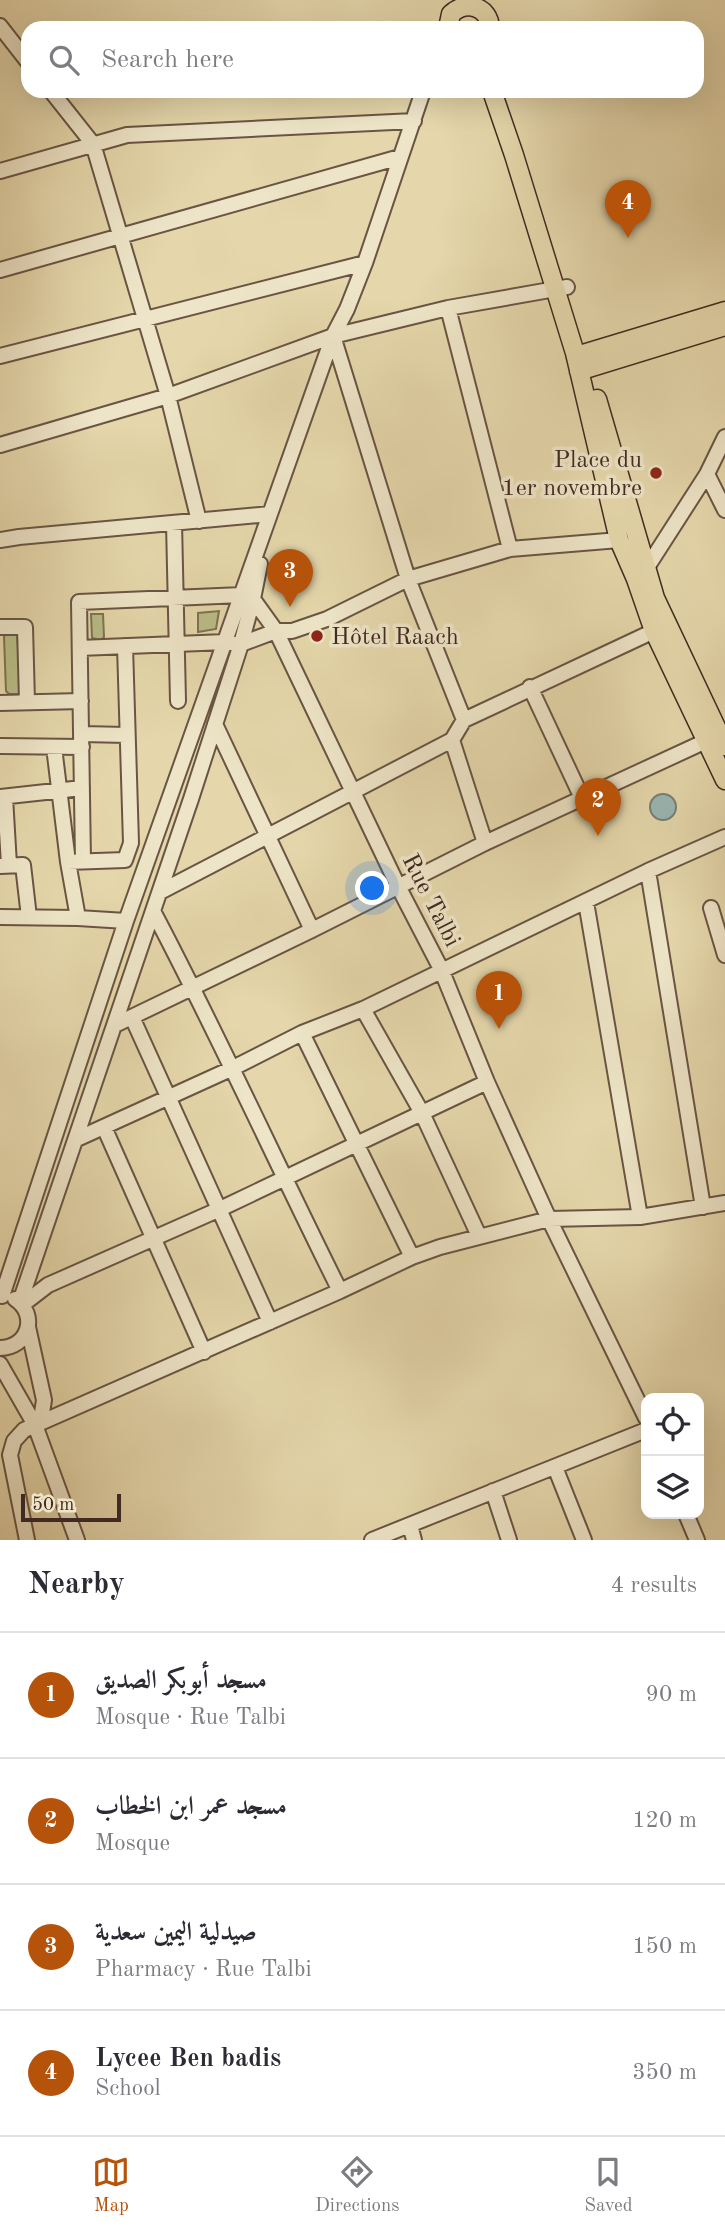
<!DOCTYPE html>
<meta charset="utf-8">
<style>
:root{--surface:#fff;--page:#f7f7f7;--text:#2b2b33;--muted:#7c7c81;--line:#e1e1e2;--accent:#b45309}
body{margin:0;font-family:"Old Standard TT",Amiri,serif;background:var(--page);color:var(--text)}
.controls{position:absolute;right:21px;bottom:21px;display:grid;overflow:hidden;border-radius:14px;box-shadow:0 7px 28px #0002}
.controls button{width:63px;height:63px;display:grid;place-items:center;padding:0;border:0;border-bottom:2px solid var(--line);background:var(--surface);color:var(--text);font:35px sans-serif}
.scale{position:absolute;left:21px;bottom:18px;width:100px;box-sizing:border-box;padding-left:7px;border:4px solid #402a21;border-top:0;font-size:19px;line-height:24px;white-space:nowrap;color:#402a21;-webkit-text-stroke:5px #eee5c8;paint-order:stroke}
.you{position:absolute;left:373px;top:889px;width:24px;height:24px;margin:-18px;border:5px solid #fff;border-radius:50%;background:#1a73e8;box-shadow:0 0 0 10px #1a73e833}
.badge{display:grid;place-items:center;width:46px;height:46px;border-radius:50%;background:var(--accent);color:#fff;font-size:23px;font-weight:700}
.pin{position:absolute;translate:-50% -58px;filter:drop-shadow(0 2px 4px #0008)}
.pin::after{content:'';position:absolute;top:37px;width:24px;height:21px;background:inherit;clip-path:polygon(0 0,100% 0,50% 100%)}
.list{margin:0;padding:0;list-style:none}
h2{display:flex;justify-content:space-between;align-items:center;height:91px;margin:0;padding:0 28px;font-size:30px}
h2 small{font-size:23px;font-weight:400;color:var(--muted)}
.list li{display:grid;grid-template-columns:46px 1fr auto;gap:21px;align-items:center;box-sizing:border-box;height:126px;padding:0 28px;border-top:2px solid var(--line)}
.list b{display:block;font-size:26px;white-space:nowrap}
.list p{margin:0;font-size:23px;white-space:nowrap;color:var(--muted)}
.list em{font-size:23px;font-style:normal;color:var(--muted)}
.icon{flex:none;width:38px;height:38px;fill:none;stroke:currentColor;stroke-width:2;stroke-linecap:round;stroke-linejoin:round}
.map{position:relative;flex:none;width:725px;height:1540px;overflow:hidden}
.search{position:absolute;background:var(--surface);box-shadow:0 7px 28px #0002;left:21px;right:21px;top:21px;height:77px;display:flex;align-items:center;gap:18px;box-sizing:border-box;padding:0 24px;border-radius:21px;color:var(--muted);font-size:26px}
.sheet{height:595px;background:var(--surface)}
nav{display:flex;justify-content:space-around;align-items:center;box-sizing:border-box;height:98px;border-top:2px solid var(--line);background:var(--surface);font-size:19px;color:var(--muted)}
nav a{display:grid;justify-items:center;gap:4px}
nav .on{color:var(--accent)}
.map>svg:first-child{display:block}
</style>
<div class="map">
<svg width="725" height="1540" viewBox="0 0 725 1540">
<rect width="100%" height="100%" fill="#e5d7ab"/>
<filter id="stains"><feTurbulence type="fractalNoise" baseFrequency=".00286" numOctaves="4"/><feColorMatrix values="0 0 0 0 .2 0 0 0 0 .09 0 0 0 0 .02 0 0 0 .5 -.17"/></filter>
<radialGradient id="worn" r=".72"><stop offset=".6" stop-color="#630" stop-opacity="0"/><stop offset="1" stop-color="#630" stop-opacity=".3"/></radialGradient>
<path fill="#b9bd86" stroke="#7c7454" stroke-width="2" d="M 219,611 L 216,629 L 198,632 L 198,613 Z
M 91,614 L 103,614 L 104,637 L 101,640 L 92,638 Z
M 17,634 L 21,690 L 19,694 L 9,694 L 6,691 L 4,637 L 5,635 Z"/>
<path fill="#99b7b3" stroke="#757f79" stroke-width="2" d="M650 807a13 13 0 1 1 26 0a13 13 0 1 1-26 0Z"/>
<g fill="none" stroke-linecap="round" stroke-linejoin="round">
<g stroke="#695544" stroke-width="18">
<path id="minor" d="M 0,26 L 28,62
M 51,91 L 93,144 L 168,396 L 199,521
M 0,171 L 127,135 L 414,121
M 0,270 L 400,157
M 448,308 L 510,549
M 333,336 L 408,579 L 464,720
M 0,356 L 365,263
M 0,445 L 168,396 L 333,336 L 448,308 L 567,287
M 707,474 L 725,510
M 174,523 L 178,701
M 0,540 L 19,537 L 270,514
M 646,569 L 707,474 L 725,437
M 0,627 L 25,627 L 27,702
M 80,648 L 225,642 L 241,644 L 276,631 L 292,631 L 327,619 L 408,579 L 510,549 L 619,540
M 530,687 L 582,798
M 0,703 L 81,701
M 215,724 L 312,930
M 82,734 L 127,735
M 0,746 L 82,747
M 54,747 L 68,862 L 78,918
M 0,797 L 82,788
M 5,797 L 9,865
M 485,843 L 452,740 L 464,720 L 654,631
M 83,861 L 79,602 L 242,595 L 253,599 L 276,631 L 398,886 L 441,969 L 487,1082 L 549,1219 L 646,1418
M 68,862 L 125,860 L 131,843 L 125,646
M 0,866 L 23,865 L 29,917
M 648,871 L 703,1207
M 160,892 L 452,740
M 586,902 L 640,1217
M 711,908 L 725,955
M 153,911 C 219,1036 277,1165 340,1291
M 0,917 L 78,918 L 126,921
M 363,1009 L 422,1113 L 479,1236
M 132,1017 L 270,1322
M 115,1025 L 312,930 L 485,843 L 706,741
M 302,1033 L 412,1257
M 104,1127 L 204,1352
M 77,1139 L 233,1068 L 302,1033 L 363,1009 L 648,871 L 725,837
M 2,1296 L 126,921 L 333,336 L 347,309 L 365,263 L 423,91
M 20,1302 L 191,799 L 241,644 L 253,599 L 260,564
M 22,1305 L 48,1285 L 220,1209 L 487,1082
M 28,1327 L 44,1400 L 42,1413 L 35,1425
M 0,1348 C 28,1348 39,1315 15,1299
M 0,1364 L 35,1425 L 77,1540
M 555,1467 L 584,1540
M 493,1491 L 509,1540
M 686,1514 L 697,1540
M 410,1525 L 414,1540
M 27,1540 L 10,1455 L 14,1441 L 24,1430 L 340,1291 L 412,1257 L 440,1247 L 549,1219 L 640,1217 L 725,1203
M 372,1540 L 646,1430"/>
</g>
<g stroke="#402a21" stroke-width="21">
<path id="major" d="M 448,28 L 451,14 C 466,0 489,6 490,28
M 492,91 L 514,155 L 575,353 L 619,540 L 636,579 L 654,631 L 725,780
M 576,356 L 725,311
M 579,371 L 725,326
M 597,399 L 655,598 L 725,746"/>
</g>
<use href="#minor" stroke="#eee5c8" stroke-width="14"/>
<use href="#major" stroke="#e5d7ab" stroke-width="18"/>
</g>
<g fill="#8f2418" stroke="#eee5c8" stroke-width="2.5">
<circle cx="656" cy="473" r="7"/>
<circle cx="317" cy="636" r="7"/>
</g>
<g text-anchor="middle" stroke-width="7" stroke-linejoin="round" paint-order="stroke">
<g font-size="24" fill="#402a21" stroke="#eee5c8" text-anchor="end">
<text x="642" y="467">Place du<tspan x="642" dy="28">1er novembre</tspan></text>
<text x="331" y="644" text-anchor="start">Hôtel Raach</text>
</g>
<g font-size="24" fill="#402a21" stroke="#eee5c8">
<text transform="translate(432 900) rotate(63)" y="8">Rue Talbi</text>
</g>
</g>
<rect width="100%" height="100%" filter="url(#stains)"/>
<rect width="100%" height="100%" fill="url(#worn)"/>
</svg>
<div class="controls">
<button><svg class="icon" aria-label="locate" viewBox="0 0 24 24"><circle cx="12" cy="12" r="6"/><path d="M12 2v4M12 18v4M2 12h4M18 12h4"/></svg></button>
<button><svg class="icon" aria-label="layers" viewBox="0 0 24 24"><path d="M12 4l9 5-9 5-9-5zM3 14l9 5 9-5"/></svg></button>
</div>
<div class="scale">50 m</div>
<div class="you"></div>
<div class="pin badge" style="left:499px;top:1029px">1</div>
<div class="pin badge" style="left:598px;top:836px">2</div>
<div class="pin badge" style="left:290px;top:607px">3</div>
<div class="pin badge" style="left:628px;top:238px">4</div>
<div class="search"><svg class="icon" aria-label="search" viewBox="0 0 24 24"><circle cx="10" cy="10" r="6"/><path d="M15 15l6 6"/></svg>Search here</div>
</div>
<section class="sheet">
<h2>Nearby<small>4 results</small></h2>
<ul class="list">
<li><span class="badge">1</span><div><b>مسجد أبوبكر الصديق</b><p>Mosque · Rue Talbi</p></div><em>90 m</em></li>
<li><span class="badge">2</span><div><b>مسجد عمر ابن الخطاب</b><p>Mosque</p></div><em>120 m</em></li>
<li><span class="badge">3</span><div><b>صيدلية اليمين سعدية</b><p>Pharmacy · Rue Talbi</p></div><em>150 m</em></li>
<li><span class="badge">4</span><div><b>Lycee Ben badis</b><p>School</p></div><em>350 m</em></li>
</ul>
</section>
<nav>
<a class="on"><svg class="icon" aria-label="map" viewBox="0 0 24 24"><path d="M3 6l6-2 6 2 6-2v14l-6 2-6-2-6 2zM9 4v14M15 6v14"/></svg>Map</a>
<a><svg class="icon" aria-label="directions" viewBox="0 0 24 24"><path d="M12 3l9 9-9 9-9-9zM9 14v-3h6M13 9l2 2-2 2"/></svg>Directions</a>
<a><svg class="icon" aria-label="saved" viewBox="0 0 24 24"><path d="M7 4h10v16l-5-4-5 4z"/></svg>Saved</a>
</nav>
